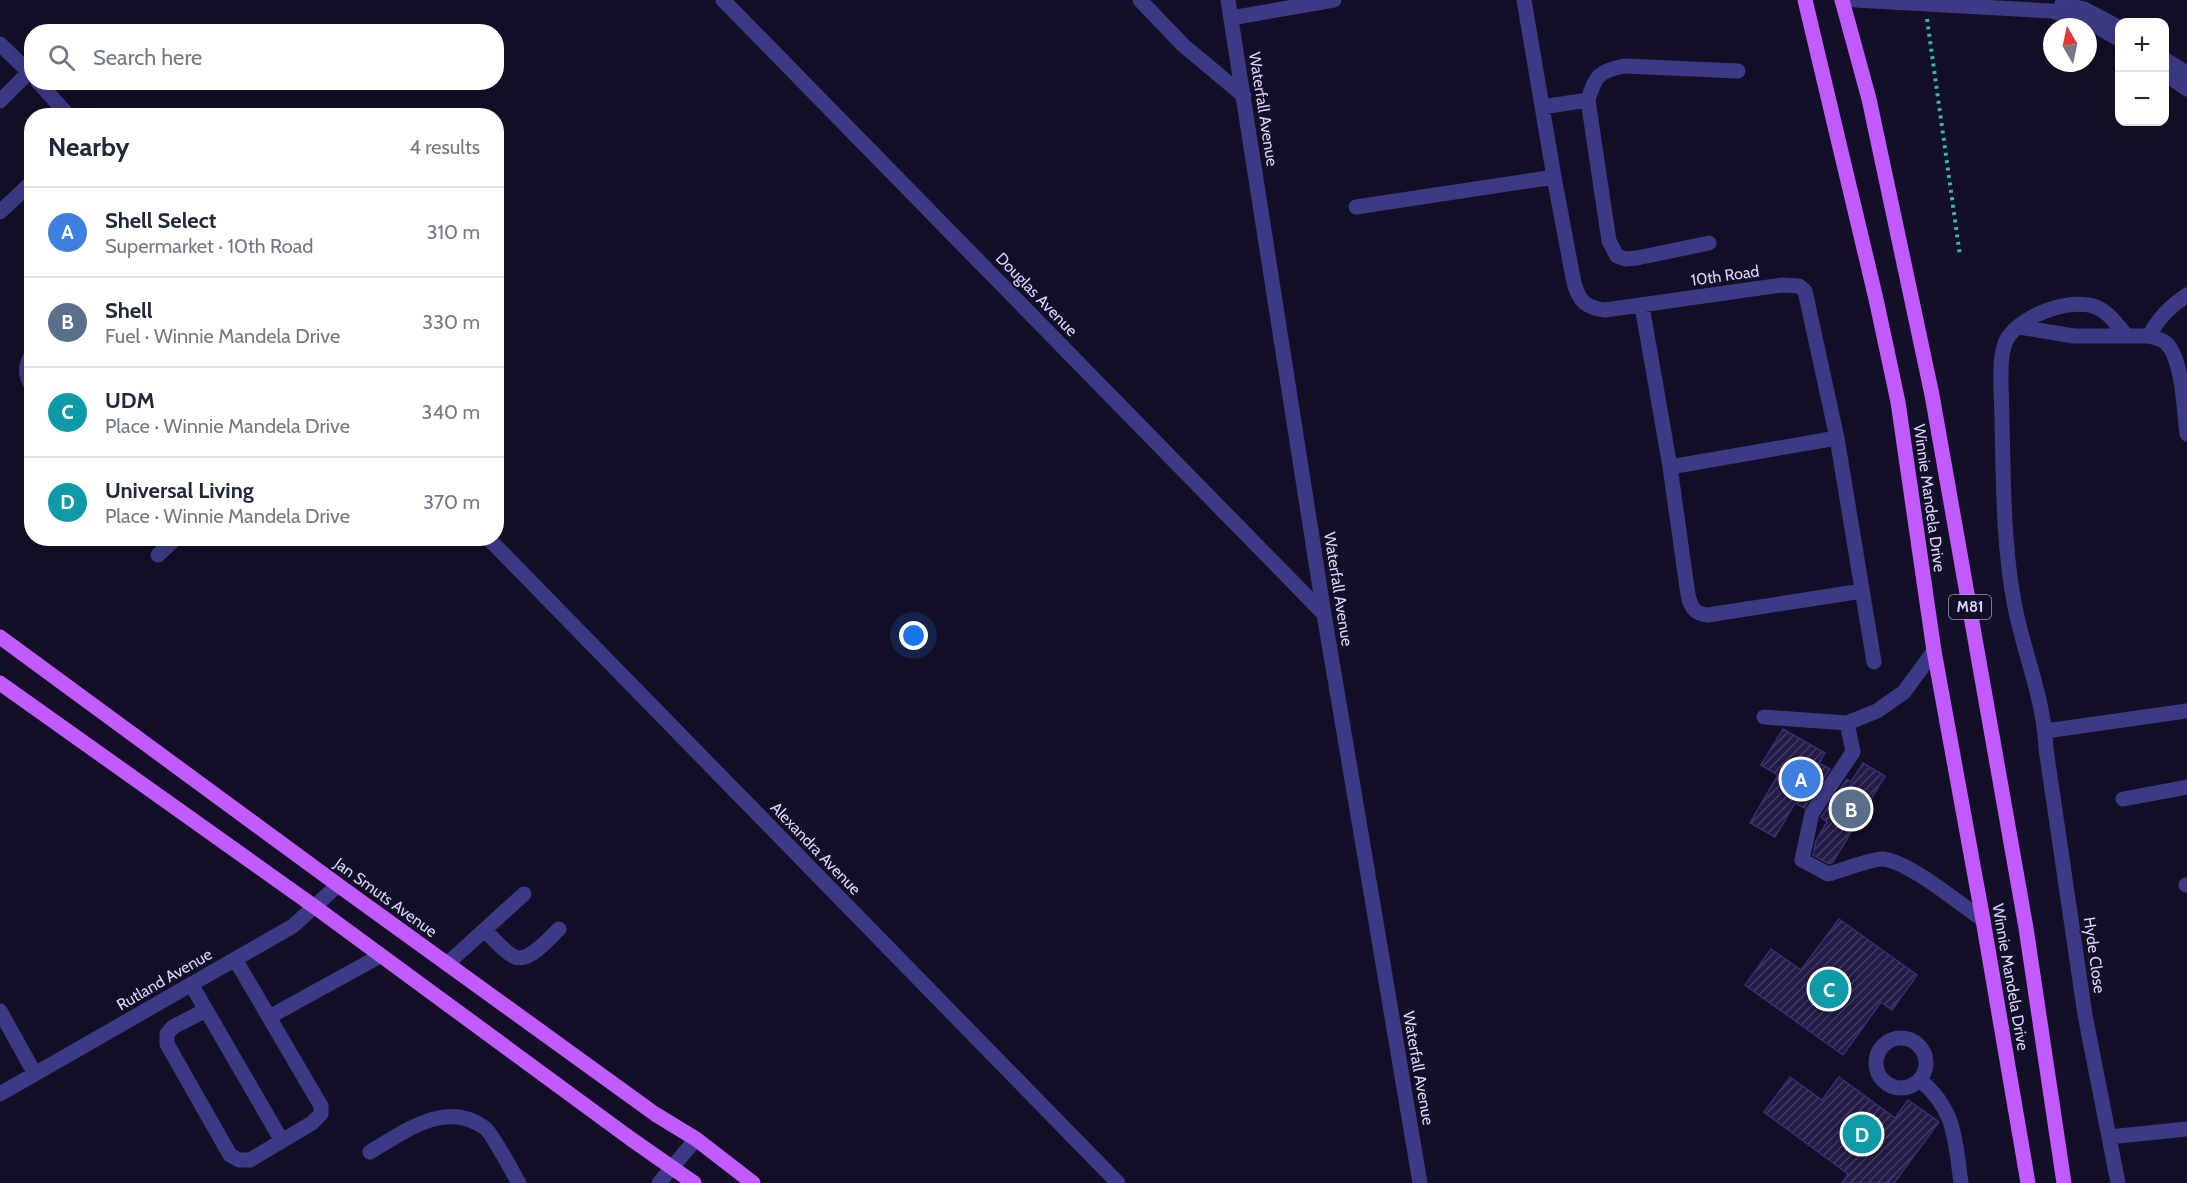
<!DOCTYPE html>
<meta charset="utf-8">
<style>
:root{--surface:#fff;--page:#f6f6f7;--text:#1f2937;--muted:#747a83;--line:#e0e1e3;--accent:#117e91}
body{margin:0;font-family:Cabin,sans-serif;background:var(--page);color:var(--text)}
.controls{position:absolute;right:18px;top:18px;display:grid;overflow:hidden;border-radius:12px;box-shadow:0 6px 24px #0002}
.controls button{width:54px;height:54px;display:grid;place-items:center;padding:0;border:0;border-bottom:2px solid var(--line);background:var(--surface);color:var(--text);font:30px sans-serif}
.compass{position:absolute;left:2043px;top:18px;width:54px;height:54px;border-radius:50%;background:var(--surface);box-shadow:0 6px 24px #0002;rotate:351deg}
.you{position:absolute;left:914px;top:636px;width:21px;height:21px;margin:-15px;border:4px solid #fff;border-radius:50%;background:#1a73e8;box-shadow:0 0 0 9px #1a73e833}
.badge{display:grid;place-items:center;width:39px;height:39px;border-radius:50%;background:var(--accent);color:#fff;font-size:20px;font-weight:700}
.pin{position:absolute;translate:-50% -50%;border:3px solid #fff;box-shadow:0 2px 6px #0006}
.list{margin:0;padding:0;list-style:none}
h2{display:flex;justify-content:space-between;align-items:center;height:78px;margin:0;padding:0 24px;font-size:26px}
h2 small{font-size:20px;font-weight:400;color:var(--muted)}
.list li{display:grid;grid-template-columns:39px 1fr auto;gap:18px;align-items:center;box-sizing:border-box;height:90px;padding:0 24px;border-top:2px solid var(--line)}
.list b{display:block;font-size:22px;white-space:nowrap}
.list p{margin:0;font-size:20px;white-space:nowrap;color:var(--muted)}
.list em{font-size:20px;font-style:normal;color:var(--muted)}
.icon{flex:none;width:33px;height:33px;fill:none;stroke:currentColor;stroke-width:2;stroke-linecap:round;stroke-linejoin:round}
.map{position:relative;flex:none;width:2187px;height:1183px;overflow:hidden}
.search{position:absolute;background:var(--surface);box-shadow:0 6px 24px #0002;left:24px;top:24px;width:480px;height:66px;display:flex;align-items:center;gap:15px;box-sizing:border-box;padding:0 21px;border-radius:24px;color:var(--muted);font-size:22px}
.panel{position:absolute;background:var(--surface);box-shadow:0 6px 24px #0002;left:24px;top:108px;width:480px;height:438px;border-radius:24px}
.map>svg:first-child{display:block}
</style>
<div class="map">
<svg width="2187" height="1183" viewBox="0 0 2187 1183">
<defs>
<pattern id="building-hatch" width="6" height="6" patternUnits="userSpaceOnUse" patternTransform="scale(1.5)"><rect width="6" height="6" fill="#241b47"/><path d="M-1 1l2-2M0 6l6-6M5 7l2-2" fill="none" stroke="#433b63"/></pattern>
</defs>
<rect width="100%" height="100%" fill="#130f26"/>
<path fill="url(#building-hatch)" stroke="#3b2d73" stroke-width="1.5" d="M 1783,729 L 1825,753 L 1819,763 L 1830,769 L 1804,808 L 1795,803 L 1775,837 L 1750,823 L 1778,775 L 1761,765 Z
M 1863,763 L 1885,776 L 1833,862 L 1829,864 L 1813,855 L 1816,841 L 1827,822 L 1821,817 L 1847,779 L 1851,782 Z
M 1839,919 L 1917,975 L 1892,1010 L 1881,1002 L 1843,1055 L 1745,985 L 1771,949 L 1801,970 Z
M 1790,1077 L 1822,1100 L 1839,1077 L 1895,1118 L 1908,1100 L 1939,1122 L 1894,1183 L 1842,1183 L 1848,1174 L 1764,1112 Z"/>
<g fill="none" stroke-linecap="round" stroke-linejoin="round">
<path stroke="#2fb8b0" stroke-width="4" stroke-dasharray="3 4.5" stroke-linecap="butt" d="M 1927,19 L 1960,256"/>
<path stroke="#3d3a85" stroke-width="15" d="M 723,0 L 1324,614
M 1140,0 L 1183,45 L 1244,96
M 1228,0 L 1324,614 L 1420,1183
M 1524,0 L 1554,177 L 1574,283 C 1579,301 1586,308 1605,310 L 1782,285 L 1799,286 L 1805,291 L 1837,438 L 1874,662
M 1855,0 L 2051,11 L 2088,21 L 2120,40
M 2062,4 L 2084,9 L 2120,28
M 1231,18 L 1334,0
M 0,44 L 32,75
M 2164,59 L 2187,73
M 2164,73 L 2187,89
M 38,82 L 69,116
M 1588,100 L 1609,241 L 1617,256 L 1625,259 L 1637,258 L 1709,243
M 0,101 L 29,72
M 1542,107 L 1588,100 C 1595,76 1599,71 1624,66 L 1738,71
M 1356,207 L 1554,177
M 0,212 L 32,182
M 1642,306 L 1670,467 L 1688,595 C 1691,608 1695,614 1708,615 L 1862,591
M 2019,327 L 2074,336 L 2149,336 C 2159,317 2170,307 2187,295
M 2149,336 C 2155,338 2162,339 2166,343 C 2183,359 2184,412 2187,434
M 32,354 C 25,365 24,375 32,386
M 1670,467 L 1837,438
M 488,538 L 1118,1183
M 158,555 L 176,538
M 1934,651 L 1904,692 L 1877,711 L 1847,723 L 1853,752 L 1812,813 L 1802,860 L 1828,874 C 1840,871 1873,858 1883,859 C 1910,862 1960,904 1983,920
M 1764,717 L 1847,723
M 2046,731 L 2187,711
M 2123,799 L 2187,787
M 2186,885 L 2187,885
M 485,930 C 493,938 502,950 513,956 C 528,965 549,938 559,929
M 447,964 L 524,894
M 191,984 L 282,1141
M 206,1010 L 173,1027 L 167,1034 L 167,1044 L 230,1155 L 239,1160 L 250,1160 L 312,1123 L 321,1114 L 321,1106 L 235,959
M 0,1011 L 35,1074
M 269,1017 L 380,956
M1876 1063a25 25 0 1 1 50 0a25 25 0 1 1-50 0Z
M 1920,1080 C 1956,1110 1955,1140 1961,1183
M 0,1094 L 293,926 L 338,885
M 2109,1137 L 2187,1129
M 370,1152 C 404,1132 446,1099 485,1128 C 492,1133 513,1173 519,1183
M 659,1183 L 696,1139
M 2118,1183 L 2085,1015 L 2046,749 C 2044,697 2023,652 2014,602 C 2001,532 2004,458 2001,387 C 2001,372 2000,355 2006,341 C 2018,316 2070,297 2096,307 C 2109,312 2117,325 2126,335"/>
<path stroke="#c25bff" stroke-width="15" d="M 1805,0 L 1876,299 L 1898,402 L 1934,651 L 1983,920 L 2028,1183
M 1842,0 L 1869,99 L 1932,395 L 2026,928 L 2064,1183
M 0,637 L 338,885 L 655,1114 L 696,1139 L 753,1183
M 0,683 L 315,907 L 631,1139 L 694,1183"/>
</g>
<g text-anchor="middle" stroke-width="4.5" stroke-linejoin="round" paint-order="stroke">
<rect fill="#130f26" stroke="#9e99be" stroke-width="1.5" x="1949" y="595" width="42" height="24" rx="4.5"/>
<g font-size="15" font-weight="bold" fill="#d9d4ff">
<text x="1970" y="612">M81</text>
</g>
<g font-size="16" fill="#d9d4ff" stroke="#130f26">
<text transform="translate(1264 109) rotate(81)" y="6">Waterfall Avenue</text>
<text transform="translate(1725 275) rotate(-8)" y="6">10th Road</text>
<text transform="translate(1037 294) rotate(46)" y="6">Douglas Avenue</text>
<text transform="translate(1930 498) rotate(82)" y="6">Winnie Mandela Drive</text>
<text transform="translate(1339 589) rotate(81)" y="6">Waterfall Avenue</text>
<text transform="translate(816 848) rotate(46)" y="6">Alexandra Avenue</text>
<text transform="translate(386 897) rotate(36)" y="6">Jan Smuts Avenue</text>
<text transform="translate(2095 955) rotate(82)" y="6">Hyde Close</text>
<text transform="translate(2011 977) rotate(80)" y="6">Winnie Mandela Drive</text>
<text transform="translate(164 979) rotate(-30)" y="6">Rutland Avenue</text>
<text transform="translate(1419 1068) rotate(80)" y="6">Waterfall Avenue</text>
</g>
</g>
</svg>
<div class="controls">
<button>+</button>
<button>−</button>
</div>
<svg class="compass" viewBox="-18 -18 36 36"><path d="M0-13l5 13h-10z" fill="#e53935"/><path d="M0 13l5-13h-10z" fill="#747a83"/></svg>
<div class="you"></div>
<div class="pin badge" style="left:1801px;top:779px;background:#3f7fe0">A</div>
<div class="pin badge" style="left:1851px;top:809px;background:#5c6f8a">B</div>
<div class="pin badge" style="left:1829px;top:989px;background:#0f9aa8">C</div>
<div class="pin badge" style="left:1862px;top:1134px;background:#0f9aa8">D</div>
<div class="search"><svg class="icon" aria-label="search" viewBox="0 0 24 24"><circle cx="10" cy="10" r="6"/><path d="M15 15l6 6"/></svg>Search here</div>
<section class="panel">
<h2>Nearby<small>4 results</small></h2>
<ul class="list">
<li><span class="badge" style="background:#3f7fe0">A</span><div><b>Shell Select</b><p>Supermarket · 10th Road</p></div><em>310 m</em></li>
<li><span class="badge" style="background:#5c6f8a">B</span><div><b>Shell</b><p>Fuel · Winnie Mandela Drive</p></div><em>330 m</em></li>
<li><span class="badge" style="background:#0f9aa8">C</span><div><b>UDM</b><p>Place · Winnie Mandela Drive</p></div><em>340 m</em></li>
<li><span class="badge" style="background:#0f9aa8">D</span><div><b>Universal Living</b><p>Place · Winnie Mandela Drive</p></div><em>370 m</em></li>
</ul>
</section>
</div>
